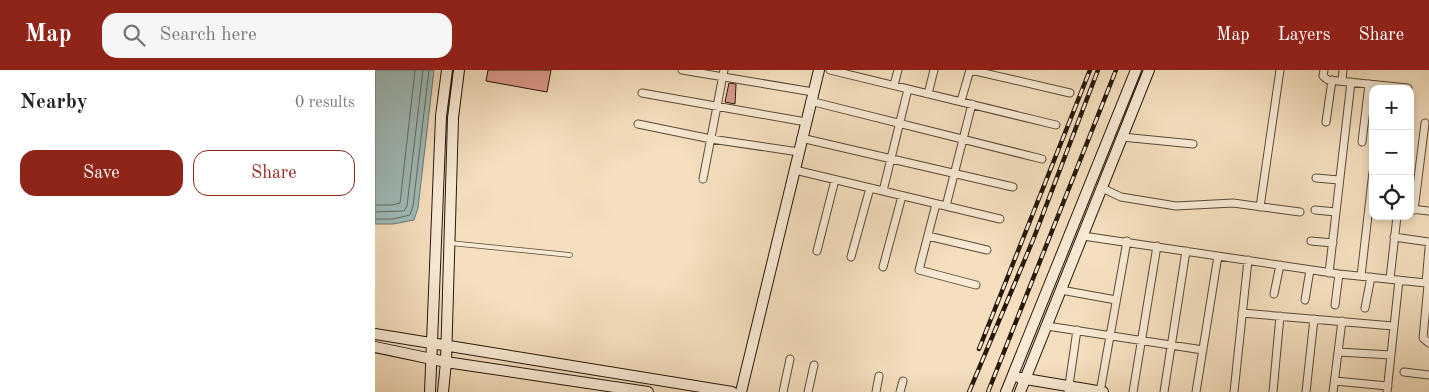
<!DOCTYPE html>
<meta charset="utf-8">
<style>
:root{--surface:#fff;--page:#f6f6f6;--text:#222;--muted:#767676;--line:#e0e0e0;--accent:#8f2418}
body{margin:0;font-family:"Old Standard TT",serif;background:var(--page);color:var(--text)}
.controls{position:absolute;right:15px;top:15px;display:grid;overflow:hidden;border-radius:10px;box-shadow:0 2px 8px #0003}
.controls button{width:45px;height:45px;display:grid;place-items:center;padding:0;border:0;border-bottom:1px solid var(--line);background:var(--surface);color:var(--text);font:25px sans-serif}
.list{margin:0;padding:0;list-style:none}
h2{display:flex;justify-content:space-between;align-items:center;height:65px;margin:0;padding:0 20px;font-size:21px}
h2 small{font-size:16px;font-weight:400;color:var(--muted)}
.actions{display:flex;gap:10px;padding:15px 20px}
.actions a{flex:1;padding:11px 0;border:1px solid var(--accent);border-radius:15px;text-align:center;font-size:18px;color:var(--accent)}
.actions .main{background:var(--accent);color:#fff}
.icon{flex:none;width:28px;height:28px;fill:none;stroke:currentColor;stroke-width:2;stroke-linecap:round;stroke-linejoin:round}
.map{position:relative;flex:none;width:1054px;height:322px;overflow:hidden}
header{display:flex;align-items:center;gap:30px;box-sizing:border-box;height:70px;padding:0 25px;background:var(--accent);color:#fff}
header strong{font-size:24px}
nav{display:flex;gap:28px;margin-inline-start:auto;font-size:18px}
.search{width:350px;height:45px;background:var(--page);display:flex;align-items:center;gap:12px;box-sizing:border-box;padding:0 18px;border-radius:15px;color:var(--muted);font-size:19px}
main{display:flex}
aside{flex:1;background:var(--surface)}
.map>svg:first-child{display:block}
</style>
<header>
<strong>Map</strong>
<div class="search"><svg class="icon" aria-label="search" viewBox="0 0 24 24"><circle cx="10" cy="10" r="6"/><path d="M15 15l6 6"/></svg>Search here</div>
<nav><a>Map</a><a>Layers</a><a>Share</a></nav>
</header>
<main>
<aside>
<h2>Nearby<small>0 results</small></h2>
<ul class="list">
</ul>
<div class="actions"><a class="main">Save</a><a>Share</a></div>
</aside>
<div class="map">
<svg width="1054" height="322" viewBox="0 0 1054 322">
<rect width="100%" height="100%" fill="#f5dfbe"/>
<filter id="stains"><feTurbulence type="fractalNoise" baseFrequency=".004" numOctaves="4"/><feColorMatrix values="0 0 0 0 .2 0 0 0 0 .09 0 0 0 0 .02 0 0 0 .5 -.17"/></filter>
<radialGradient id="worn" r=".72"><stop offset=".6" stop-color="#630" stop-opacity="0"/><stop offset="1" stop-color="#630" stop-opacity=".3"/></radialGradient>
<path fill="#9ebbb9" stroke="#6e7a73" d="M 0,0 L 59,0 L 43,138 L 39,150 L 18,154 L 0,154 Z"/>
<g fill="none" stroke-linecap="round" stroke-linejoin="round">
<path stroke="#626a62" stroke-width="1" d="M 0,135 L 17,135 L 25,133 L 40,0
M 0,142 L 29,141 L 32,136 L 48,0
M 0,149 L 18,149 L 35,145 L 38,136 L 54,0"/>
</g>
<path fill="#dc9b8c" stroke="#26180a" d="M 113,0 L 176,0 L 172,22 L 111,11 Z
M 354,13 L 361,14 L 360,34 L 350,32 Z"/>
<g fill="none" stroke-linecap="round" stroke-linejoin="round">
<g stroke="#5a4a37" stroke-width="5.5">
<path id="lane" d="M 75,173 L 195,185"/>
</g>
<g stroke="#5a4a37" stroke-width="9">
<path id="street" d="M 307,0 L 438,22
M 455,0 L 681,55
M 596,0 L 695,23
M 949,0 L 948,6 L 953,10 L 1033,18
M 967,11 L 968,0
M 519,15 L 523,0
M 267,23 L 431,52
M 553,24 L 559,0
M 435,31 L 667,89
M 586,31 L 595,0
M 951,52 L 957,10
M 263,54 L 336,69 L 424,82
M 747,67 L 818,74
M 426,68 L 638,117
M 987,72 L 994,14
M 420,100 L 625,149
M 941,108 L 964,110
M 328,109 L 349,0
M 727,118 L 746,127 L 801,136 L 858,133 L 925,142
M 508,121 L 533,19
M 561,134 L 544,200 L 601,215
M 571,136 L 597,34
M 885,137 L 905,0
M 1036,139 L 1054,141
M 940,140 L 961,142
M 1039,140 L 1050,53
M 553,166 L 612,180
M 708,166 L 964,204 L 1051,213 L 1053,215 L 1048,268 L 1054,273
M 1019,167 L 1054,172
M 936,171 L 958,173
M 442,181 L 460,110
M 476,187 L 495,118
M 508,197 L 527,126
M 954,203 L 976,12
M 986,206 L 998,102
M 1015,209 L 1022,146
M 1051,213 L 1054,178
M 686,220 L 741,230
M 899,224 L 905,195
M 930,230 L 935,200
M 960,235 L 964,204
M 990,238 L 996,207
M 867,243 L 1018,256
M 672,256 L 828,280
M 963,282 L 1016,285
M 1029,302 L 1054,305
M 960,311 L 1013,316
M 408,322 L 415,289
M 433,322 L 439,295
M 501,322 L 504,306
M 525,322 L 528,311
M 693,322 L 702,260
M 725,322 L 752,171
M 758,322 L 782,176
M 789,322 L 811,181
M 821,322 L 843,186
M 859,322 L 873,190
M 898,322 L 905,246
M 931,322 L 939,249
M 958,322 L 967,251
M 1012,322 L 1024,210"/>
</g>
<g stroke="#26180a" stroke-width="12">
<path id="secondary" d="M 0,264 L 357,322
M 0,277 L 71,292 L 273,322
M 645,308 L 728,322
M 55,322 L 66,46 L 72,0
M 68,322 L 71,292 L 78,48 L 84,0
M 366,322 L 444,0
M 631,322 L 761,0
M 645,322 L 774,0"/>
</g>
<use href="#lane" stroke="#f8ead5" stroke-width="4"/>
<use href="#street" stroke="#f8ead5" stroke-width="7"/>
<use href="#secondary" stroke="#f8ead5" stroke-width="10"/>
<g stroke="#26180a" stroke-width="4.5">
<path id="rail" d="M 604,279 L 715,0
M 594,322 L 658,170 L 723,0
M 613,322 L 741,0"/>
</g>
<use href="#rail" stroke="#f8ead5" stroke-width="2.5" stroke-dasharray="8" stroke-linecap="butt"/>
</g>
<rect width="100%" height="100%" filter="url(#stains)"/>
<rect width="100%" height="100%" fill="url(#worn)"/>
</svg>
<div class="controls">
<button>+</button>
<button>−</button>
<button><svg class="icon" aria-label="locate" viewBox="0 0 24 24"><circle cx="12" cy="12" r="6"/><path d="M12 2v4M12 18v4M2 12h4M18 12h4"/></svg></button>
</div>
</div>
</main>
